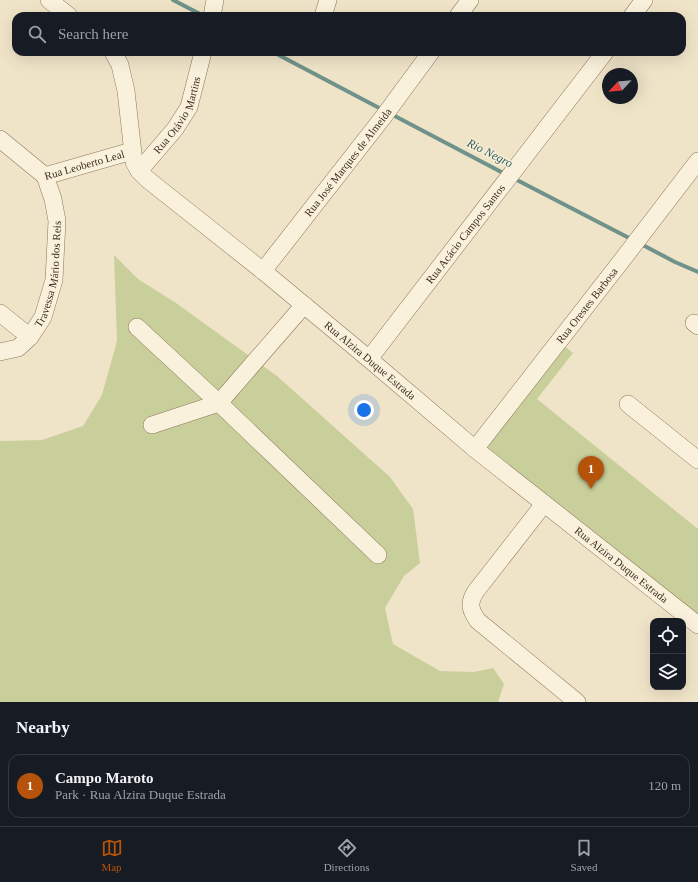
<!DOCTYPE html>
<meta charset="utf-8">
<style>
:root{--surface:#171b24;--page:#20242c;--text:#f1f3f6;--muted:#9ea1a6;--line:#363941;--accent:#b45309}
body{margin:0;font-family:"Times New Roman",serif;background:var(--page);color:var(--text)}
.controls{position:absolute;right:12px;bottom:12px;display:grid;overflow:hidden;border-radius:8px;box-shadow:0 4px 16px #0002}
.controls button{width:36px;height:36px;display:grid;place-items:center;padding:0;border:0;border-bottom:1px solid var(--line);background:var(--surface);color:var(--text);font:20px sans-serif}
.compass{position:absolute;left:602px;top:68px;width:36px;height:36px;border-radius:50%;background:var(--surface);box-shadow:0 4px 16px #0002;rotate:244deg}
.you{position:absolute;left:364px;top:410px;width:14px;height:14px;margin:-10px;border:3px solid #fff;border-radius:50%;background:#1a73e8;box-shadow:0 0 0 6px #1a73e833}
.badge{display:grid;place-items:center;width:26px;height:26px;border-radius:50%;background:var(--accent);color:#fff;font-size:13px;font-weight:700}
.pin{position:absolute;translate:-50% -33px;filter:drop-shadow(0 1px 2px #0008)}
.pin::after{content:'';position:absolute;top:21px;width:14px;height:12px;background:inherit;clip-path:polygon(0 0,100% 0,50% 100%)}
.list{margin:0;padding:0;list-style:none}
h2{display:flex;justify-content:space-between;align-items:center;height:52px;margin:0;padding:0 16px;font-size:17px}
h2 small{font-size:13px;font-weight:400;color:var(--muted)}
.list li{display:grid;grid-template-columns:26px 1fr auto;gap:12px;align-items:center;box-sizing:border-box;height:64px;margin:0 8px 8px;padding:0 8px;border:1px solid var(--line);border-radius:12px}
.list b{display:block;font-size:15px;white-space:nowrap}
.list p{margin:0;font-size:13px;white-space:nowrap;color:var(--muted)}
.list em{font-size:13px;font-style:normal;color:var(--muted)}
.icon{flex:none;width:22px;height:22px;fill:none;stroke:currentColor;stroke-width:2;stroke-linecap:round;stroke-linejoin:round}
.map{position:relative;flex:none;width:698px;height:702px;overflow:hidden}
.search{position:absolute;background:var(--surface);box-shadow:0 4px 16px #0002;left:12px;right:12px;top:12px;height:44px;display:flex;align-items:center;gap:10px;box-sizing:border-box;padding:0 14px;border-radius:12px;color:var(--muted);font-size:15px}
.sheet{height:124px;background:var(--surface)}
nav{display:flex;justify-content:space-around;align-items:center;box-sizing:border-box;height:56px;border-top:1px solid var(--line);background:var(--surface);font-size:11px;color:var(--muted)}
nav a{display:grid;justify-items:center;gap:2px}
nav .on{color:var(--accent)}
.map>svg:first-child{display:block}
</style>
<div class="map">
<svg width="698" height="702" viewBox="0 0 698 702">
<rect width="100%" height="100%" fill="#f0e4c8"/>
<path fill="#c9cf9b" d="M 114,255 L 138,279 L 176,303 L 277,376 L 390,477 L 413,509 L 420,563 L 404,576 L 385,608 L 393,644 L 440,671 L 474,672 L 493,668 L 504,684 L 498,702 L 0,702 L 0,441 L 42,440 L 83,426 L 102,395 L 117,341 Z
M 562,344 L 573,353 L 537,399 L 698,529 L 698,618 L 482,448 Z"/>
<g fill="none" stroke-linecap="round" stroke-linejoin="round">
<path stroke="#6f938a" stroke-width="4" d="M 173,0 L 204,16
M 273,52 L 383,110
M 391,114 L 505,174
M 513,178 L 633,240
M 639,243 L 675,262 L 698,272"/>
<g stroke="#8d765c" stroke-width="18">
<g id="minor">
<path d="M 49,0 L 69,16"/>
<path d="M 212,16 L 215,0"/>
<path d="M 323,16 L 328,0"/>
<path d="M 458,16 L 470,0"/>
<path d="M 632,16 L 644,0"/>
<path id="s1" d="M 113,52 L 120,65 L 126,91 L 134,162 L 139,171 L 147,179 L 263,271 L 369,359 L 475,449 L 698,625"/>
<path d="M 0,139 L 45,176"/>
<path id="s2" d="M 139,171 L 175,129 L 189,107 L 203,52"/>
<path id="s3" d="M 45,176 L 132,151"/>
<path id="s4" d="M 263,271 L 384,116 L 431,52"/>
<path d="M 0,313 L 30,337"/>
<path d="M 694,323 L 698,326"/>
<path d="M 137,327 L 219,403 L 378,555"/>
<path id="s5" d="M 0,352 L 18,348 L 30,337 L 43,317 L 54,280 L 57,221 L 53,199 L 45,176"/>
<path id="s6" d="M 369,359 L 605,52"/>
<path d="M 628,404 L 698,460"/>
<path d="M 152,425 L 219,403 L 304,305"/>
<path id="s7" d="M 475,449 L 626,255 L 698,161"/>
<path d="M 544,504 L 476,591 C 468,603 470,610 478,621 L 577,702"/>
</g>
</g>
<use href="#minor" stroke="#faf1dc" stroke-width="17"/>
</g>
<g text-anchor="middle" stroke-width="3" stroke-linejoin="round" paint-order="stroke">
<g font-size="11" fill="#3d2e20" stroke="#f7eed8">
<text dy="4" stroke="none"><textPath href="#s2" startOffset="69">Rua Otávio Martins</textPath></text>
<text dy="4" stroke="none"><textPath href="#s3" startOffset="41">Rua Leoberto Leal</textPath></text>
<text dy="4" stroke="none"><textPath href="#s4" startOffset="138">Rua José Marques de Almeida</textPath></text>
<text dy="4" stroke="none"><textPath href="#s6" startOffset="158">Rua Acácio Campos Santos</textPath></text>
<text dy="4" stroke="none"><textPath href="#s5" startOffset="102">Travessa Mário dos Reis</textPath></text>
<text dy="4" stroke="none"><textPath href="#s7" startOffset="182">Rua Orestes Barbosa</textPath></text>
<text dy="4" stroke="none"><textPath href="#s1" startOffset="422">Rua Alzira Duque Estrada</textPath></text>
<text dy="4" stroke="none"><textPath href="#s1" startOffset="746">Rua Alzira Duque Estrada</textPath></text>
</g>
<g font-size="12" font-style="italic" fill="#2f5d5a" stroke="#f7eed8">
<text transform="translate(490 153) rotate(27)" y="4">Rio Negro</text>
</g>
</g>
</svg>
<div class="controls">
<button><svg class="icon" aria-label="locate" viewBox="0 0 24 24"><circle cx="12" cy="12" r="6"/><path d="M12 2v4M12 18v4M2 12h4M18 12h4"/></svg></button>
<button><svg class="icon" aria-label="layers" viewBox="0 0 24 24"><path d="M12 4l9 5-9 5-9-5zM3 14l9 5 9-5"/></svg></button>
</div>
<svg class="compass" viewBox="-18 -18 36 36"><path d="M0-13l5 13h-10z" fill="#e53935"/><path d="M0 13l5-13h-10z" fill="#9ea1a6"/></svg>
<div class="you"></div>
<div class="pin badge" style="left:591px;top:489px">1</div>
<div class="search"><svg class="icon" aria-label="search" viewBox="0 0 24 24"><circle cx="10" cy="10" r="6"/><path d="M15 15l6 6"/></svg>Search here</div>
</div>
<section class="sheet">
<h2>Nearby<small></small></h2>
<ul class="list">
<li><span class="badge">1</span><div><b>Campo Maroto</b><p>Park · Rua Alzira Duque Estrada</p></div><em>120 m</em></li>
</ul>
</section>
<nav>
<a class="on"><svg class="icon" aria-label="map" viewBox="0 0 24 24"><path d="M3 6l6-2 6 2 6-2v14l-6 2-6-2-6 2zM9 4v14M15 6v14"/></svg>Map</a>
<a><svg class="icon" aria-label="directions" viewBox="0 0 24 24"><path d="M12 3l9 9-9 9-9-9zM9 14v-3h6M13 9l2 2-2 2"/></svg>Directions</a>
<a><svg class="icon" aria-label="saved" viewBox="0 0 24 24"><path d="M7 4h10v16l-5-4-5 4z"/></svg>Saved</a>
</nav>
